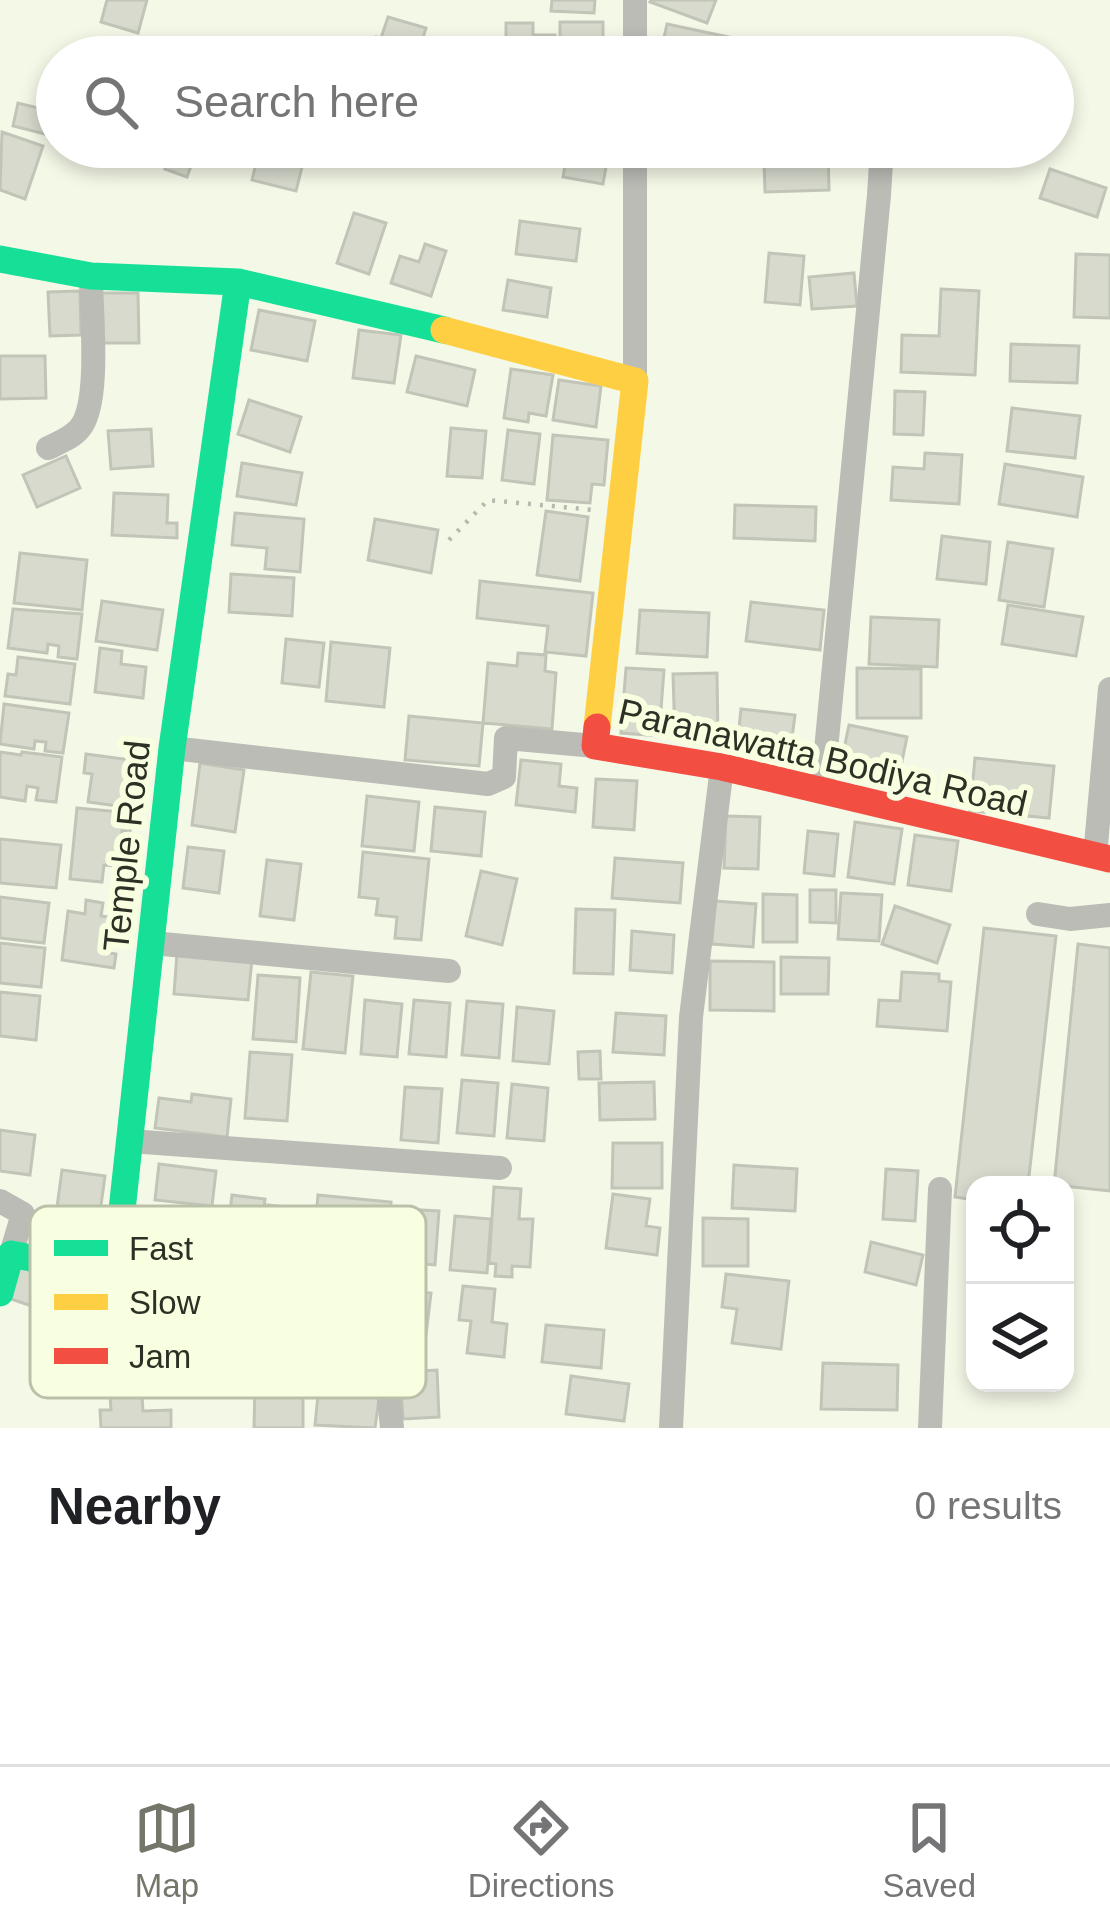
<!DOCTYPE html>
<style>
:root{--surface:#fff;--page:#f2f2f2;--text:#202124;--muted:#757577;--line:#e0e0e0;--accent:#737668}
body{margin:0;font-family:Arial,sans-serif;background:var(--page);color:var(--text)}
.controls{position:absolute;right:36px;bottom:36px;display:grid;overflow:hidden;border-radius:24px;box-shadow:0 6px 18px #0003}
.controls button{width:108px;height:108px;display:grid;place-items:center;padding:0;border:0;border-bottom:3px solid var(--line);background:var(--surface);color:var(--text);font:60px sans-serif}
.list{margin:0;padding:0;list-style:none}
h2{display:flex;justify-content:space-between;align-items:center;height:156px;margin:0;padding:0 48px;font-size:51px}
h2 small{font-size:39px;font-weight:400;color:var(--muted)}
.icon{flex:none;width:66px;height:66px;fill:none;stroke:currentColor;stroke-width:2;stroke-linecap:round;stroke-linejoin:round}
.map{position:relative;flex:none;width:1110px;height:1428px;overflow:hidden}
.search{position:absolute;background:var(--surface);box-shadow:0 6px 18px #0003;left:36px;right:36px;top:36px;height:132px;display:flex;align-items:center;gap:30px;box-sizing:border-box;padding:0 42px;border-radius:66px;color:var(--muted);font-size:45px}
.sheet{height:336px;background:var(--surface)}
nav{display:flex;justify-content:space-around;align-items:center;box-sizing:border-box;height:168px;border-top:3px solid var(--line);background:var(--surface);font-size:33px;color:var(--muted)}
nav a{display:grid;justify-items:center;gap:6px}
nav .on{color:var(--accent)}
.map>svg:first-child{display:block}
</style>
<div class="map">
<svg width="1110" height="1428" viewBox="0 0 1110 1428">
<rect width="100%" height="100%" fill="#f4f8e7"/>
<path fill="#d7dacd" stroke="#c1c5b8" stroke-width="3" d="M 107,0 L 147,0 L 138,33 L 101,22 Z
M 552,0 L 595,0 L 594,13 L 551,11 Z
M 651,0 L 716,0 L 707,23 L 650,2 Z
M 388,17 L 426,28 L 417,57 L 380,57 L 371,54 L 376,37 L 381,38 Z
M 560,22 L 603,22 L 603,54 L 560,54 Z
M 506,23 L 533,23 L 533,35 L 555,35 L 555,57 L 506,57 Z
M 667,24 L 733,38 L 730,57 L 660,56 Z
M 45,96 L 57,99 L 57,137 L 13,126 L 18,103 L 42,109 Z
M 2,132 L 43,146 L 25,199 L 0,190 Z
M 161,147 L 198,147 L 187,177 L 165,169 L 171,152 Z
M 784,147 L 828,147 L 829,190 L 765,192 L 764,161 L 784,160 Z
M 260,148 L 304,159 L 296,191 L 252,180 Z
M 568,149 L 608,156 L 603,184 L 563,177 Z
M 1050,169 L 1106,188 L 1097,217 L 1040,198 Z
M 354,213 L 386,223 L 369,274 L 337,263 Z
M 520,221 L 580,229 L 576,261 L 516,254 Z
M 425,244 L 446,251 L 431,296 L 391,283 L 400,256 L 419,262 Z
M 769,253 L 804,256 L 800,305 L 765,302 Z
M 1076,254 L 1110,255 L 1110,318 L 1074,317 Z
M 854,273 L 857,306 L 812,309 L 809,277 Z
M 508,280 L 551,288 L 547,317 L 503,310 Z
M 941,289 L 979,291 L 975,375 L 901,372 L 902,335 L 939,336 Z
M 80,291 L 81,335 L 50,336 L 48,292 Z
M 100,293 L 138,293 L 139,343 L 100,343 Z
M 259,310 L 315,321 L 307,361 L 251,350 Z
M 359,330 L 401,335 L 394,383 L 353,378 Z
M 1011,344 L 1079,346 L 1077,383 L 1010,381 Z
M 0,356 L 45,356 L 46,398 L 0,399 Z
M 416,356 L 475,370 L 467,406 L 407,392 Z
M 511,369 L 553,375 L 546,416 L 529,413 L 528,422 L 504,418 Z
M 559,380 L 601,386 L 596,427 L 553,420 Z
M 895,391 L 925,392 L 923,435 L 894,434 Z
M 249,400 L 301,417 L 290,452 L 238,434 Z
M 1012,408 L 1080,416 L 1075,458 L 1007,451 Z
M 451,428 L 486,431 L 482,478 L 447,476 Z
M 151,429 L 153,466 L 111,469 L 108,431 Z
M 508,430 L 540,434 L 534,484 L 502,480 Z
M 553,435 L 608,440 L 604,485 L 592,484 L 590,503 L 547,500 Z
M 925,453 L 962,455 L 959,504 L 891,500 L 893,467 L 924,469 Z
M 66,456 L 80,488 L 37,507 L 23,475 Z
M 242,463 L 302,473 L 296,505 L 237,496 Z
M 1005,464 L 1083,477 L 1077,517 L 999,504 Z
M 114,493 L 168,495 L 167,523 L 177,523 L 177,538 L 112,535 Z
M 735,505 L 816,507 L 815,541 L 734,538 Z
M 546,511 L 588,517 L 580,581 L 537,575 Z
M 235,513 L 304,519 L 300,572 L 265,569 L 267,548 L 232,545 Z
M 375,519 L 438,530 L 431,573 L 368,560 Z
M 942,536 L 990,542 L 986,584 L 937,579 Z
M 1008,542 L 1053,549 L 1044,607 L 999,600 Z
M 20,553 L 87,560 L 82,610 L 14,603 Z
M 231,574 L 294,578 L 292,616 L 229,612 Z
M 480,581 L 593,593 L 586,656 L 545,652 L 548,626 L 477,618 Z
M 102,601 L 163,610 L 157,650 L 96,641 Z
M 751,602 L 824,610 L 820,650 L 746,641 Z
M 1008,605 L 1083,617 L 1076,656 L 1002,644 Z
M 13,609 L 82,614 L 77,659 L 58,657 L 59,646 L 48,644 L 47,653 L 8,648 Z
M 640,610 L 709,613 L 707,657 L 637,653 Z
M 871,617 L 939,620 L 937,667 L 869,664 Z
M 286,639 L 324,643 L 319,687 L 282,683 Z
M 331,642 L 390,648 L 384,707 L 326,701 Z
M 100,648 L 122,651 L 121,664 L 146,667 L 143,698 L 95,692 Z
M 518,653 L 546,655 L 545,671 L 556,673 L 552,729 L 483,723 L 488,663 L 517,666 Z
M 18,657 L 75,664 L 70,704 L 5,696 L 8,674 L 16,675 Z
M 626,668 L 664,670 L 659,736 L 621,733 Z
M 857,668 L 921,669 L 921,718 L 857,718 Z
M 717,673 L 718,739 L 675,740 L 673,674 Z
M 4,704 L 69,713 L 63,753 L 45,751 L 46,742 L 35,741 L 34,749 L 0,744 Z
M 741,709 L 795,715 L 790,753 L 737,747 Z
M 409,716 L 483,723 L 479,766 L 405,760 Z
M 849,725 L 907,737 L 901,766 L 843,754 Z
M 0,752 L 21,755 L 22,752 L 62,757 L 56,802 L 36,800 L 38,788 L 27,786 L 25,801 L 0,797 Z
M 86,754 L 146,762 L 140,809 L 88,802 L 92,774 L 84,773 Z
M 975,758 L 1054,766 L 1049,818 L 970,811 Z
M 521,760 L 561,764 L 559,786 L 577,788 L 575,812 L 516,805 Z
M 200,763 L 244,770 L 235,832 L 192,825 Z
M 596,779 L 637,781 L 634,830 L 593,827 Z
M 367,796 L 419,802 L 414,851 L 362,846 Z
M 435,807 L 485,812 L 481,856 L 431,851 Z
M 77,808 L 132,813 L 130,832 L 122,831 L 121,844 L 130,845 L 128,867 L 104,865 L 102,882 L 70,879 Z
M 726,816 L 760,817 L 758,869 L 724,868 Z
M 855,822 L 902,829 L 894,884 L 848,877 Z
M 808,831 L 838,834 L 834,876 L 804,873 Z
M 915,835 L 958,841 L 951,891 L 908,885 Z
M 0,839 L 61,845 L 56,888 L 0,883 Z
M 188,847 L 224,851 L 219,893 L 183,888 Z
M 363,852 L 429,859 L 421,940 L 395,938 L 397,917 L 376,915 L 378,899 L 359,897 Z
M 615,858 L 683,863 L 680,903 L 612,898 Z
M 267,860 L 301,864 L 294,920 L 260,916 Z
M 481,871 L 517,879 L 502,945 L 466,936 Z
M 810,890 L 836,890 L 836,923 L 810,922 Z
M 841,893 L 882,895 L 879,941 L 838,939 Z
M 763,894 L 797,895 L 797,942 L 763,942 Z
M 0,897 L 49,903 L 44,943 L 0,938 Z
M 86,900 L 103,903 L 101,916 L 124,919 L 120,945 L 105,943 L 104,952 L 116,954 L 114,968 L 62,960 L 68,911 L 85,914 Z
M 715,901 L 756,904 L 753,947 L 712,944 Z
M 895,906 L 950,925 L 937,963 L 882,944 Z
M 576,909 L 615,910 L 613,974 L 574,973 Z
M 984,928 L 1056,936 L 1028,1185 L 975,1185 L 975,1200 L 955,1197 Z
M 632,931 L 674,935 L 672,973 L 630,970 Z
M 0,943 L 45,948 L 41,987 L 0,983 Z
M 1078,944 L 1110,948 L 1110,1191 L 1054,1185 Z
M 177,953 L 252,959 L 248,1000 L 174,994 Z
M 781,957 L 829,958 L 828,994 L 781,994 Z
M 710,961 L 774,962 L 774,1011 L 710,1010 Z
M 311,972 L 353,976 L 345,1053 L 303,1049 Z
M 902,972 L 939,974 L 939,981 L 951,982 L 947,1031 L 877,1026 L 879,1000 L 900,1001 Z
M 258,975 L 300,978 L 296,1042 L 253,1039 Z
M 0,992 L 40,996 L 36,1040 L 0,1036 Z
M 365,1000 L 402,1004 L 397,1057 L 361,1054 Z
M 414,1000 L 450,1003 L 446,1057 L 409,1054 Z
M 467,1001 L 503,1004 L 499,1058 L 462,1055 Z
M 517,1007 L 554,1011 L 549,1064 L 513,1061 Z
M 616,1013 L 666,1016 L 664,1055 L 613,1052 Z
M 600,1051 L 601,1079 L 579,1079 L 578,1052 Z
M 250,1052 L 292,1055 L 287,1121 L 245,1118 Z
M 462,1080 L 498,1083 L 494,1136 L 457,1133 Z
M 654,1082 L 655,1119 L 600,1120 L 599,1083 Z
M 512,1084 L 548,1088 L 544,1141 L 507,1138 Z
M 405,1087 L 442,1089 L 438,1143 L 401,1140 Z
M 192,1094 L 231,1099 L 227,1137 L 155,1128 L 159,1098 L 191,1102 Z
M 0,1130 L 35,1135 L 30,1175 L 0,1171 Z
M 613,1143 L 662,1143 L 662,1188 L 612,1188 Z
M 159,1164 L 216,1171 L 212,1206 L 155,1200 Z
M 734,1165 L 797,1169 L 795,1211 L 732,1208 Z
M 886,1169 L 918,1171 L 915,1221 L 883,1219 Z
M 62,1170 L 105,1176 L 98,1227 L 55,1222 Z
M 494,1187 L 521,1189 L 519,1219 L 533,1219 L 530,1267 L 512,1266 L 512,1277 L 495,1276 L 496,1264 L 489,1263 Z
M 613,1194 L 650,1199 L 646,1226 L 660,1228 L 657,1255 L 606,1248 Z
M 232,1195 L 265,1199 L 258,1257 L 225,1253 Z
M 318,1195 L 391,1202 L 385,1268 L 323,1262 L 325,1240 L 314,1239 Z
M 268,1205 L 306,1209 L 301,1256 L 263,1251 Z
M 403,1209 L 439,1211 L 435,1265 L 398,1262 Z
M 455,1216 L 491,1219 L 487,1273 L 450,1270 Z
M 703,1218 L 748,1219 L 748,1266 L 703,1266 Z
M 871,1242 L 923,1255 L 916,1285 L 865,1272 Z
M 19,1262 L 96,1280 L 87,1325 L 11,1299 Z
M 726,1274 L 789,1281 L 781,1349 L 732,1343 L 737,1309 L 722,1307 Z
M 463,1286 L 495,1289 L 492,1322 L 507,1324 L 504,1357 L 467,1353 L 471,1321 L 459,1320 Z
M 397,1290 L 431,1293 L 425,1343 L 391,1339 Z
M 546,1325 L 604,1330 L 601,1368 L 542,1362 Z
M 823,1363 L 898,1365 L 897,1410 L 821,1409 Z
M 437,1370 L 439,1417 L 403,1419 L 400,1372 Z
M 571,1376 L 629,1384 L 624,1421 L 566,1414 Z
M 255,1384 L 303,1385 L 303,1428 L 254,1428 Z
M 319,1385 L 380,1391 L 375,1428 L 315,1425 Z
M 142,1395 L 143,1411 L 171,1410 L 171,1428 L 101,1428 L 100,1410 L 111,1410 L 110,1396 Z"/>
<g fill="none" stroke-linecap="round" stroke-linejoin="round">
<path stroke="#b7b9b0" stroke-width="4.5" stroke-dasharray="3 9" stroke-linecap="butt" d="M 449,540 L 488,500 L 594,510"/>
<path stroke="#bbbcb6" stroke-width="24" d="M 635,57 L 635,0
M 635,147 L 635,381
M 48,448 C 60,442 72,438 80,428 C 101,403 91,311 91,276
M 172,748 L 488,784 L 504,777 L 506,738 L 595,746
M 822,792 L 879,195 L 882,147
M 1095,856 L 1110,689
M 1038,914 L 1070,919 L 1110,915
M 152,943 L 449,971
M 130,1141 L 500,1168
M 0,1201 L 23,1214 L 11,1254
M 115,1275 L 109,1307 L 107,1377 L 386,1368 L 392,1428
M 671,1428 L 691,1017 L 722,767
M 930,1428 L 940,1189"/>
<path stroke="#16e098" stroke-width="27" d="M 0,259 L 91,276 L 238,282 L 444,330
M 0,1293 L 11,1254 L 115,1275 L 172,748 L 238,282"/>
<path stroke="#ffcf43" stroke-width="27" d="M 444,330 L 635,381 L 597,727"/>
<path stroke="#f24e42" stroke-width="27" d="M 597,727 L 595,746 L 722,767 L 1110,859"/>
</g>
<g text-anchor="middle" stroke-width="12" stroke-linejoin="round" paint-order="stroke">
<g font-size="36" fill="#2d3024" stroke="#f7ffe0">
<text transform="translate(823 757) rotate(13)" y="13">Paranawatta Bodiya Road</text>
<text transform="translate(126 846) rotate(-84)" y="13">Temple Road</text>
</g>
</g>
<rect x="30" y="1206" width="396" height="192" rx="18" fill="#f7ffe0" stroke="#bac1a8" stroke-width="3"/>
<rect x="54" y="1240" width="54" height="16" fill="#16e098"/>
<rect x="54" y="1294" width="54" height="16" fill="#ffcf43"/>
<rect x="54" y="1348" width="54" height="16" fill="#f24e42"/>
<g font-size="33" fill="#2d3024">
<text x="129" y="1260">Fast</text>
<text x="129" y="1314">Slow</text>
<text x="129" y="1368">Jam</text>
</g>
</svg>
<div class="controls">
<button><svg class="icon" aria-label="locate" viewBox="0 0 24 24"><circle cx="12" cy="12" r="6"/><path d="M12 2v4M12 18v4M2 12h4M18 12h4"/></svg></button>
<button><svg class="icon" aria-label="layers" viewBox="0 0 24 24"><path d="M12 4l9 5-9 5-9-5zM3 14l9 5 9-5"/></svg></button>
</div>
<div class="search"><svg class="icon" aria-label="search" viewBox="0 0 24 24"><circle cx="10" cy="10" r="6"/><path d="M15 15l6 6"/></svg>Search here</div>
</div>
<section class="sheet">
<h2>Nearby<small>0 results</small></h2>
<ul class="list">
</ul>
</section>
<nav>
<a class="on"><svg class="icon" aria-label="map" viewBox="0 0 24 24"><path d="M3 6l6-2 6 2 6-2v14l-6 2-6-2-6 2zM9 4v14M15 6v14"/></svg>Map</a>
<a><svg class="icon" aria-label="directions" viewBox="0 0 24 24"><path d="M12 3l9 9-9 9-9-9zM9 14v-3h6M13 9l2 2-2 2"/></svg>Directions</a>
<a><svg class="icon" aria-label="saved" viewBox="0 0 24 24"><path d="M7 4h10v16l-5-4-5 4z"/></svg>Saved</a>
</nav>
